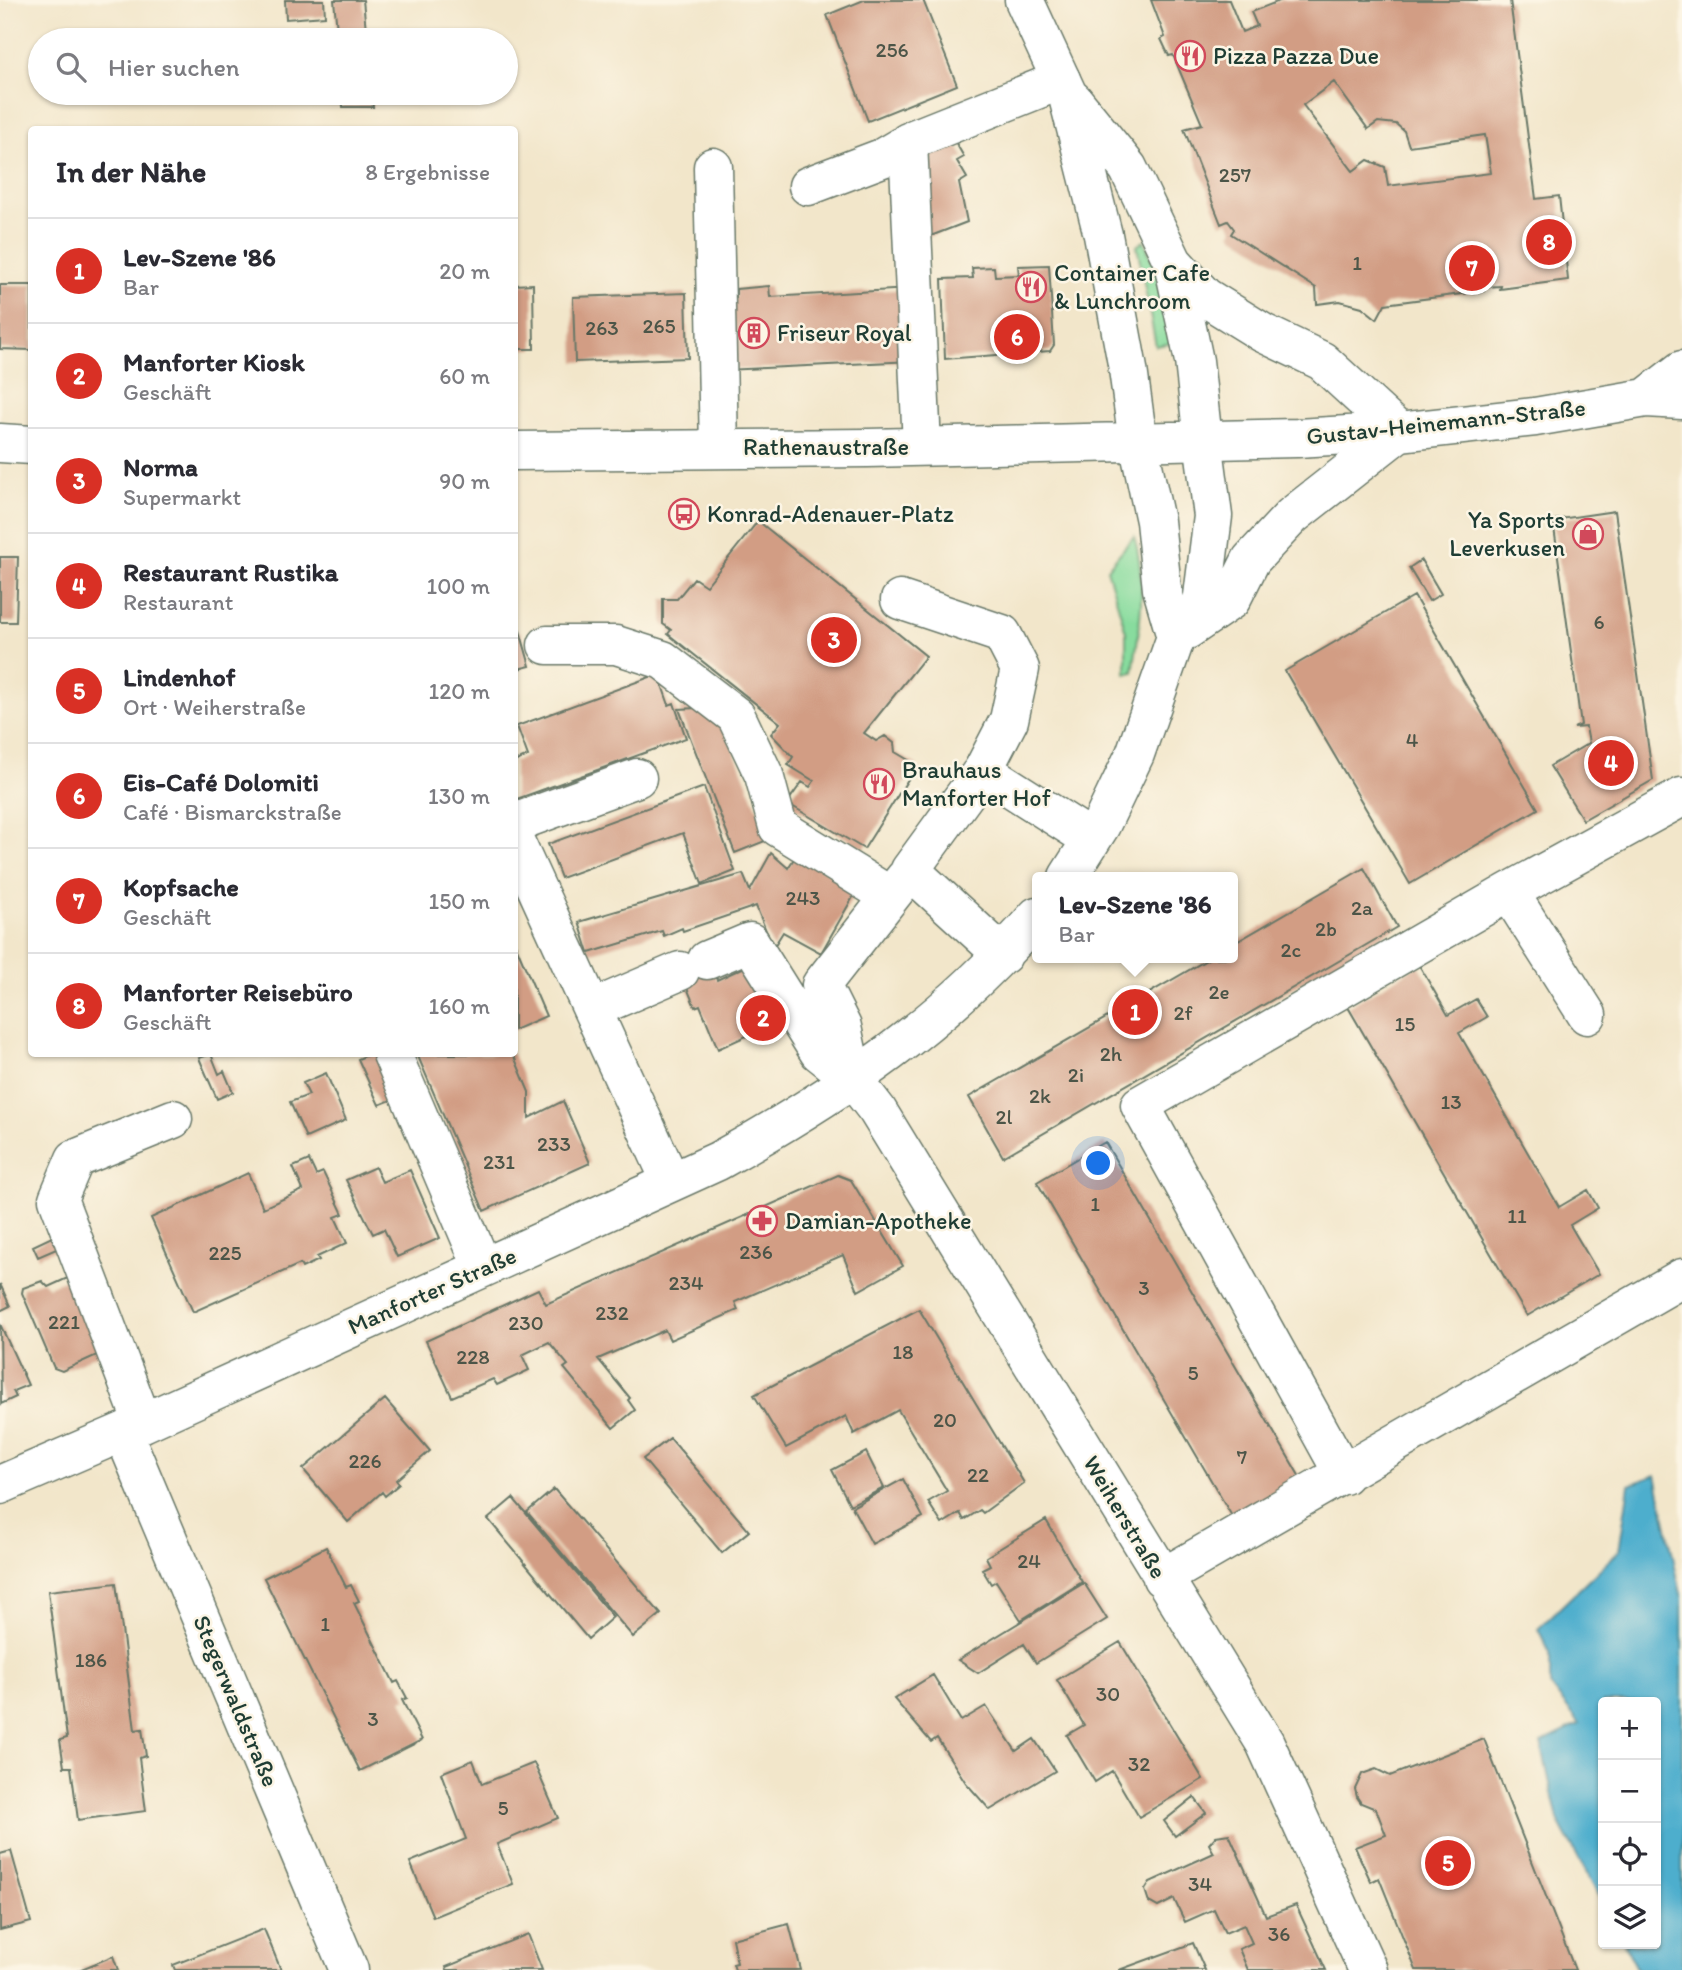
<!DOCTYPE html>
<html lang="de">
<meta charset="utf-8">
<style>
:root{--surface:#fff;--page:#f7f7f7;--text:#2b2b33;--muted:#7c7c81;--line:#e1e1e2;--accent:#d93025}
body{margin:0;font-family:Itim,sans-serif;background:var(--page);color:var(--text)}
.controls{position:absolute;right:21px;bottom:21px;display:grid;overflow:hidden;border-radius:7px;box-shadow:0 2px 5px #0004}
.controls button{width:63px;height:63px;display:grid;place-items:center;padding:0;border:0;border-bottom:2px solid var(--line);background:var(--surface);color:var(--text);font:35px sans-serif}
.you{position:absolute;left:1099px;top:1164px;width:24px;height:24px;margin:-18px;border:5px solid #fff;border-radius:50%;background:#1a73e8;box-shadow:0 0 0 10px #1a73e833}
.badge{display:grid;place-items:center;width:46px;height:46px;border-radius:50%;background:var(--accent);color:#fff;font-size:23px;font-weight:700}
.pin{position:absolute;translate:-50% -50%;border:4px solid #fff;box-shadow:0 2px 7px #0006}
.popup{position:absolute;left:1032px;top:872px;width:206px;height:91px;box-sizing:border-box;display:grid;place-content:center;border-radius:7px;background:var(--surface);filter:drop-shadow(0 2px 5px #0005);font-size:23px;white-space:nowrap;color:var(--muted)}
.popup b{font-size:26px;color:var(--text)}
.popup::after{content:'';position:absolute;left:50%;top:100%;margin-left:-14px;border:14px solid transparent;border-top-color:var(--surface)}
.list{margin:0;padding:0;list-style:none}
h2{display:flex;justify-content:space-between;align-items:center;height:91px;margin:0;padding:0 28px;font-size:30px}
h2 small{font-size:23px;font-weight:400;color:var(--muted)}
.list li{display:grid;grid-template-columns:46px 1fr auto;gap:21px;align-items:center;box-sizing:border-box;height:105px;padding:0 28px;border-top:2px solid var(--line)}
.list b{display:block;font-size:26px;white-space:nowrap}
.list p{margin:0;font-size:23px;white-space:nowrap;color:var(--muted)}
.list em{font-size:23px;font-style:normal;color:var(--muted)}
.icon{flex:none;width:38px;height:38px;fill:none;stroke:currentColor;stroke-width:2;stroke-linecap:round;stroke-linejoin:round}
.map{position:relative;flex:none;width:1682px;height:1970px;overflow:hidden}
.search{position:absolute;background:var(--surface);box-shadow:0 2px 5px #0004;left:28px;top:28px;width:490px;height:77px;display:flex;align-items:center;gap:18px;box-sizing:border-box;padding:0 24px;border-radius:38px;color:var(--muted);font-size:26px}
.panel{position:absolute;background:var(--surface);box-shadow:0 2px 5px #0004;left:28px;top:126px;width:490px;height:931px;border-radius:7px}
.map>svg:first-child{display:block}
</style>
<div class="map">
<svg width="1682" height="1970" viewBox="0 0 1682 1970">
<rect width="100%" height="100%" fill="#fcf5e5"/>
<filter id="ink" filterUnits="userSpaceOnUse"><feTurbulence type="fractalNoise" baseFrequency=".0143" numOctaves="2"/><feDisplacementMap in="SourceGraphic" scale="14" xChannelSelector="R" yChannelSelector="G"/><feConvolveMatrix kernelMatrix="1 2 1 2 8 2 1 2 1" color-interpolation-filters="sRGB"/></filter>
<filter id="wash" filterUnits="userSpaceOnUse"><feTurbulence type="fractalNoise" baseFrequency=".00686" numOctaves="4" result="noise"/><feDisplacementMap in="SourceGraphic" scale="28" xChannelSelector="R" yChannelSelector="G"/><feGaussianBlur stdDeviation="1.57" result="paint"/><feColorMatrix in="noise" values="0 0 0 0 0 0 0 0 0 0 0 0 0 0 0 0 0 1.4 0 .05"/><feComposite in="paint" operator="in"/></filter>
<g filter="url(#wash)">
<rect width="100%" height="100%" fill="#f2e6ca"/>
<path fill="#88dc9e" stroke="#548c69" stroke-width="2" d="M 1144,241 L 1156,270 L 1173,343 L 1156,346 L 1137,246 Z
M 1134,536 C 1147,581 1140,626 1133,672 L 1126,674 L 1126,632 L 1107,569 Z"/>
<path fill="#4eaecd" stroke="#367680" stroke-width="2" d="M 1656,1475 L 1682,1599 L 1682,1970 L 1638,1970 L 1624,1944 L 1656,1944 L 1656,1702 L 1603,1702 L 1603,1904 L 1558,1820 L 1541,1743 L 1580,1724 L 1550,1686 L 1550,1653 L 1538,1629 L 1619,1551 L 1629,1485 Z"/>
<g id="blocks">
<path fill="#d29d84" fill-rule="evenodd" d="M 285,0 L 324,0 L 325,16 L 286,19 Z
M 334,0 L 363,0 L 367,40 L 338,40 Z
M 864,0 L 923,0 L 957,85 L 868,121 L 827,15 Z
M 1151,0 L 1229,0 L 1242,32 L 1257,26 L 1251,12 L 1282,0 L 1510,0 L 1536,199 L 1559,196 L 1568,280 L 1500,289 L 1501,286 L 1484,287 L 1484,291 L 1385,304 L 1377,319 L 1362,307 L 1340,301 L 1317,304 L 1316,288 L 1231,234 L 1234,229 L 1228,221 L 1221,224 L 1184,129 L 1202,124 L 1173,55 L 1169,56 L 1161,39 L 1165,37 ZM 1334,82 L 1368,129 L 1378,122 L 1396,124 L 1404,131 L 1409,146 L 1485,135 L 1491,173 L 1388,186 L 1385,167 L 1368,160 L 1353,171 L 1303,105 Z
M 342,93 L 371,93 L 373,107 L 343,107 Z
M 953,138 L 964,157 L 957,161 L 967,178 L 959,183 L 967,222 L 928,237 L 918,152 Z
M 1049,265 L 1054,345 L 1050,351 L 945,359 L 942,279 L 973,278 L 972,268 L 994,267 L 995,276 L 1019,275 L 1018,266 Z
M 533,284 L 534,349 L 514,349 L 514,285 Z
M 0,285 L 32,285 L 32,350 L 0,349 Z
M 769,286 L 770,297 L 910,289 L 913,361 L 725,370 L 722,299 L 736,298 L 736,289 Z
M 686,293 L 688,358 L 575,362 L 573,297 Z
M 1615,511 L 1653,780 L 1583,820 L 1550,766 L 1589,743 L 1586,727 L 1574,728 L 1581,725 L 1553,520 Z
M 758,521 L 926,656 L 864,733 L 876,741 L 885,736 L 894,743 L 895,752 L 917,765 L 864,849 L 787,803 L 802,782 L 810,787 L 814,781 L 788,765 L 793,757 L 771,734 L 780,723 L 668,634 L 671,630 L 663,624 L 663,599 L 677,599 L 694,578 L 706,586 Z
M 0,557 L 18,557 L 16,622 L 0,622 Z
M 1421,560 L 1441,594 L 1429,601 L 1409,568 Z
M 1414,596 L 1538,809 L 1410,884 L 1285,671 Z
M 520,631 L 530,666 L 514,670 L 514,632 Z
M 658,674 L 669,705 L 674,703 L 686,738 L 514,800 L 514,762 L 528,756 L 517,726 Z
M 716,707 L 770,839 L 735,853 L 679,709 Z
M 704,787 L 735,871 L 702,884 L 683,833 L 561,878 L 548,844 Z
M 771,853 L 788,868 L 797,854 L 857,890 L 821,953 L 783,932 L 773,948 L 756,906 L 683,931 L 682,928 L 664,936 L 662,931 L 589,953 L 579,922 L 743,874 L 750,891 Z
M 1364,868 L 1397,927 L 1003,1157 L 969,1097 L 1210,958 L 1233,958 L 1233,944 Z
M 514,941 L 546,1016 L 514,1030 Z
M 703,951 L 717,980 L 749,965 L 775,1023 L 718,1049 L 700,1005 L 695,1007 L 680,971 Z
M 1419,965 L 1448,1015 L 1476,999 L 1487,1017 L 1459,1033 L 1559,1207 L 1588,1190 L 1598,1208 L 1570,1225 L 1599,1274 L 1527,1316 L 1348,1007 Z
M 211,1054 L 219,1074 L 224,1071 L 233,1092 L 217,1099 L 199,1058 Z
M 370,1054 L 382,1054 L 401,1096 L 379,1105 L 358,1059 Z
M 417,1054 L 513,1054 L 529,1092 L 529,1118 L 563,1101 L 590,1163 L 484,1211 Z
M 326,1073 L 346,1120 L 306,1138 L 290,1102 L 309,1095 L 303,1083 Z
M 1105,1142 L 1301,1479 L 1233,1518 L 1037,1182 Z
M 309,1160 L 316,1175 L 323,1172 L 343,1214 L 335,1217 L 347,1243 L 317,1257 L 319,1260 L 302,1268 L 300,1264 L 193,1312 L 151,1218 L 248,1173 L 263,1208 L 303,1190 L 293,1167 Z
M 375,1167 L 382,1182 L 410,1170 L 440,1238 L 397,1257 L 384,1229 L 373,1234 L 346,1180 Z
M 838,1175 L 851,1180 L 903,1266 L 858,1291 L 843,1255 L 735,1302 L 738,1310 L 670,1340 L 665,1330 L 598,1359 L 630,1398 L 628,1400 L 635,1410 L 613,1428 L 564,1368 L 568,1365 L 549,1342 L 522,1355 L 529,1370 L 497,1385 L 493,1379 L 452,1397 L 426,1341 L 538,1289 L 546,1304 Z
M 56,1235 L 61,1247 L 38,1257 L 33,1246 Z
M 74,1275 L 108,1350 L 62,1371 L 54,1368 L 22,1293 L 23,1288 L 42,1281 L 48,1287 Z
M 0,1284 L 10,1306 L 0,1311 Z
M 919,1309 L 1024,1483 L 983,1513 L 980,1510 L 964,1520 L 960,1513 L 942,1524 L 928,1502 L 947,1491 L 898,1410 L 854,1434 L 846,1416 L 786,1448 L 754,1395 Z
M 0,1324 L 28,1385 L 13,1391 L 16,1397 L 1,1404 Z
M 385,1399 L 430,1451 L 396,1480 L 399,1484 L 385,1496 L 382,1492 L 348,1522 L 303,1469 Z
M 670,1438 L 749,1531 L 722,1553 L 643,1459 Z
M 866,1452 L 884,1488 L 850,1505 L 832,1470 Z
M 903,1479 L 923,1517 L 872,1544 L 852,1507 Z
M 554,1489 L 661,1614 L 633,1637 L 527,1512 Z
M 513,1498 L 613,1617 L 588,1639 L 488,1519 Z
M 1046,1520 L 1082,1582 L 1021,1620 L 996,1581 L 991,1584 L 982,1569 L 990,1565 L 986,1557 Z
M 326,1547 L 346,1587 L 351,1585 L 359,1601 L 354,1603 L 394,1683 L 398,1681 L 407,1698 L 402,1700 L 422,1740 L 360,1771 L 264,1578 Z
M 116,1583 L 135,1730 L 142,1729 L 146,1756 L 139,1758 L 146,1811 L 78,1820 L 71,1767 L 64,1767 L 60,1740 L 67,1738 L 48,1591 Z
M 1084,1583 L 1107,1619 L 1036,1663 L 1024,1644 L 978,1673 L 958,1660 Z
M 1120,1642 L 1203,1779 L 1139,1817 L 1112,1771 L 1095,1782 L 1067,1735 L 1084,1725 L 1057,1680 Z
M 933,1675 L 961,1721 L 986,1706 L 1016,1751 L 1034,1739 L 1055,1771 L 990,1810 L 966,1783 L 937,1738 L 931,1742 L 894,1699 Z
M 1484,1739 L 1575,1970 L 1416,1970 L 1379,1878 L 1371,1882 L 1355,1847 L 1386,1835 L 1376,1809 L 1361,1803 L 1357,1797 L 1355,1789 L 1362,1774 L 1376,1769 L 1390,1776 Z
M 473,1760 L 482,1784 L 534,1763 L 558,1818 L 497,1844 L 513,1884 L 433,1917 L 410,1862 L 466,1839 L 441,1773 Z
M 1194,1797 L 1206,1813 L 1175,1836 L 1164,1821 Z
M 1229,1834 L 1266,1916 L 1296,1905 L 1326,1970 L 1248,1970 L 1239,1949 L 1252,1943 L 1244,1925 L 1225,1933 L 1214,1909 L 1185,1922 L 1174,1899 L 1158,1907 L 1149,1902 L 1145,1890 L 1150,1882 L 1214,1853 L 1209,1844 L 1216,1836 Z
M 11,1851 L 31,1922 L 0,1930 L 0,1854 Z
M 789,1924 L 801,1970 L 735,1970 L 733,1964 L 737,1963 L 732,1939 Z
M 264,1929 L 281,1970 L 175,1970 L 173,1965 Z
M 528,1934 L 542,1970 L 447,1970 L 446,1967 Z
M 1193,1943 L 1205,1970 L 1119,1970 Z
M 113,1956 L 118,1970 L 79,1970 Z"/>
</g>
</g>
<g filter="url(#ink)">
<use href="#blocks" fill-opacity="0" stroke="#697868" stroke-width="2"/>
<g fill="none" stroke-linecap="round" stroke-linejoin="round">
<g stroke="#697868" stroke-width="41">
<path id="minor" d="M 908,142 L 922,446
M 713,167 L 719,448
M 808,186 L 882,158 L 916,138 L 1061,80
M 1138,442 L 1155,521 L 1162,589 L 1176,637
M 900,600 L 1002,634 L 1020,669 L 1009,720 L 983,770
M 1187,630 L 1231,600 L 1251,560 L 1292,516 L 1399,432
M 547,645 L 616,645 L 663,660 L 736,716 L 764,775 L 778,827 L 890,896
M 514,823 L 637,778
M 514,839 L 671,1182
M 1068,877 L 1101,825 L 1135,754 L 1176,637 L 1202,604 L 1213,516 L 1203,440
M 1509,892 L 1587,1015
M 1003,955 L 910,870 L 983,770 L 1091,839
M 707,960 L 750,942 L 819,1052 L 853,1079 L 877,1110 L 1265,1743 L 1368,1970
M 592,1009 L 680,971
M 392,1054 L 483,1268
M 853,1079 L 842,1027 L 821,985 L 905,878
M 143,1423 L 58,1199 L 75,1159 L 173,1119
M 123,1432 L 349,1970
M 1344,1475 L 1140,1105 L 1509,892 L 1682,797
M 0,1485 L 123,1432 L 718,1161 C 839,1094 946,1022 1037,916
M 1162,1578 L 1682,1278"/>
</g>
<g stroke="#697868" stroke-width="41">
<path id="major" d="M 1024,0 L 1067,93 L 1103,235 L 1128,369 L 1138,442
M 1073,100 L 1128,168 L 1173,262 L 1194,361 L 1203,440
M 1173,262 L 1205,297 L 1263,333 L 1322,361 L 1399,432
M 1646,398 L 1682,370
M 0,443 L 32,445
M 514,451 L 868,448 L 1297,438 L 1399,432 L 1535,417 L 1646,398 L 1682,400"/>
</g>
<use href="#minor" stroke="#fff" stroke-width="38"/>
<use href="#major" stroke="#fff" stroke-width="38"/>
</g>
</g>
<defs>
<g id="restaurant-ring" transform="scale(1.575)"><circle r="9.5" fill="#fcf5e5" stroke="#d1495b" stroke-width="1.5"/><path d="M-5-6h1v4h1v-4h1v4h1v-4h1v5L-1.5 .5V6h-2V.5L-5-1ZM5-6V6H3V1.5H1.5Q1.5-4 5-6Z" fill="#d1495b"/></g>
<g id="building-ring" transform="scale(1.575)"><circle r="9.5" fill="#fcf5e5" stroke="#d1495b" stroke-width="1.5"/><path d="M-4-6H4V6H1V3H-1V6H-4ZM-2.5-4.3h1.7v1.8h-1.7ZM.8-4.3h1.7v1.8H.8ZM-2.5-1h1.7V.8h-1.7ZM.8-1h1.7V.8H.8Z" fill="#d1495b"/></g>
<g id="bus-ring" transform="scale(1.575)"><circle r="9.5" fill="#fcf5e5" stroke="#d1495b" stroke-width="1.5"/><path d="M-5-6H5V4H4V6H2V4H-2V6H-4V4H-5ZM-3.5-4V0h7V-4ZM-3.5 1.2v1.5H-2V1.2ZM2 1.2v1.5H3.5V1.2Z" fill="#d1495b"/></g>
<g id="shop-ring" transform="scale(1.575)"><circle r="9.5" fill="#fcf5e5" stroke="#d1495b" stroke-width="1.5"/><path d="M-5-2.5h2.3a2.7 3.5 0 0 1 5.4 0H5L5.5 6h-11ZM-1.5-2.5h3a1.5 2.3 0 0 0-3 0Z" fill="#d1495b"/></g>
<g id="pharmacy-ring" transform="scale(1.575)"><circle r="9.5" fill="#fcf5e5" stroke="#d1495b" stroke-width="1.5"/><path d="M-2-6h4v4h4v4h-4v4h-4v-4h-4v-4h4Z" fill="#d1495b"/></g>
</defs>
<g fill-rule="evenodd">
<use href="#restaurant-ring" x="1190" y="56"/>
<use href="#restaurant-ring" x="1031" y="287"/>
<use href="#building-ring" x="754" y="333"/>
<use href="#bus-ring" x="684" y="514"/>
<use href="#shop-ring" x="1588" y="534"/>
<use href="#restaurant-ring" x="879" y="784"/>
<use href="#pharmacy-ring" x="762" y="1221"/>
</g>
<g text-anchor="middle" stroke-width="5" stroke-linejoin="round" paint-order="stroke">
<g font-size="21" fill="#4c5548">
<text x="892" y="57">256</text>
<text x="1235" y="182">257</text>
<text x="1357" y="270">1</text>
<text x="659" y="333">265</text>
<text x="602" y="335">263</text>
<text x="1599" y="629">6</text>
<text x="1412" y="747">4</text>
<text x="803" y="905">243</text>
<text x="1362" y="915">2a</text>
<text x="1326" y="936">2b</text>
<text x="1291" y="957">2c</text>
<text x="1219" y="999">2e</text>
<text x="1183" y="1020">2f</text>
<text x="1405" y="1031">15</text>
<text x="1111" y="1061">2h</text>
<text x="1076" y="1082">2i</text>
<text x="1040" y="1103">2k</text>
<text x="1451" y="1109">13</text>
<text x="1004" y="1124">2l</text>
<text x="554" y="1151">233</text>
<text x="499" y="1169">231</text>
<text x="1095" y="1211">1</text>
<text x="1517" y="1223">11</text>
<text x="756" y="1259">236</text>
<text x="225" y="1260">225</text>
<text x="686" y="1290">234</text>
<text x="1144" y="1295">3</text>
<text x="612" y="1320">232</text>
<text x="64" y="1329">221</text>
<text x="526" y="1330">230</text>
<text x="903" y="1359">18</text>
<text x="473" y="1364">228</text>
<text x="1193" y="1380">5</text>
<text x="945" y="1427">20</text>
<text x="1242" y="1464">7</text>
<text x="365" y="1468">226</text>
<text x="978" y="1482">22</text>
<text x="1029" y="1568">24</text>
<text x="325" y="1631">1</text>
<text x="91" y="1667">186</text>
<text x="1108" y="1701">30</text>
<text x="373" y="1726">3</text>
<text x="1139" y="1771">32</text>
<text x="503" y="1815">5</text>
<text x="1200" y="1891">34</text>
<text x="1279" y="1941">36</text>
</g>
<g font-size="24" fill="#1f3d34" stroke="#fcf5e5" text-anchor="start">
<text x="1213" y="64">Pizza Pazza Due</text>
<text x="1054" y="281">Container Cafe<tspan x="1054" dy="28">&amp; Lunchroom</tspan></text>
<text x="777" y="341">Friseur Royal</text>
<text x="707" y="522">Konrad-Adenauer-Platz</text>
<text x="1565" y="528" text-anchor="end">Ya Sports<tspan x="1565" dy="28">Leverkusen</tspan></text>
<text x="902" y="778">Brauhaus<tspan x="902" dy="28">Manforter Hof</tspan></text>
<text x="785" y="1229">Damian-Apotheke</text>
</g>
<g font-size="24" fill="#1f3d34" stroke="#fcf5e5">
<text transform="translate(1446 422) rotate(-6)" y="8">Gustav-Heinemann-Straße</text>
<text x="826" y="455">Rathenaustraße</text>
<text transform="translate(432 1291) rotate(-24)" y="8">Manforter Straße</text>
<text transform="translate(1125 1517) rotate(59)" y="8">Weiherstraße</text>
<text transform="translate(236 1701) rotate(67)" y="8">Stegerwaldstraße</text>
</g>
</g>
</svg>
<div class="controls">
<button>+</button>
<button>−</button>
<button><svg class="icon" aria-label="locate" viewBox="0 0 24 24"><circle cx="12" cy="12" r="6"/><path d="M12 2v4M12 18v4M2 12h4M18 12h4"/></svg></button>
<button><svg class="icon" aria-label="layers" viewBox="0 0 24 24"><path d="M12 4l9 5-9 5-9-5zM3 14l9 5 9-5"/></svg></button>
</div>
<div class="you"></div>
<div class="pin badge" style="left:1135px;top:1012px">1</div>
<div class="popup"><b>Lev-Szene '86</b>Bar</div>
<div class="pin badge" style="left:763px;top:1018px">2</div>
<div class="pin badge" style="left:834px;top:640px">3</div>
<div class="pin badge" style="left:1611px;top:763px">4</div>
<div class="pin badge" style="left:1448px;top:1863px">5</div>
<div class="pin badge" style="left:1017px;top:337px">6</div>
<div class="pin badge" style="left:1472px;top:268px">7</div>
<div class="pin badge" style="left:1549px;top:242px">8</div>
<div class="search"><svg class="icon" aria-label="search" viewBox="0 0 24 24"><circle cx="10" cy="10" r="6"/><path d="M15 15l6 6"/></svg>Hier suchen</div>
<section class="panel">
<h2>In der Nähe<small>8 Ergebnisse</small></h2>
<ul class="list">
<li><span class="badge">1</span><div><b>Lev-Szene '86</b><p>Bar</p></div><em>20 m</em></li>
<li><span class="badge">2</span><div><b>Manforter Kiosk</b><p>Geschäft</p></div><em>60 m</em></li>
<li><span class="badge">3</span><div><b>Norma</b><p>Supermarkt</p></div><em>90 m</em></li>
<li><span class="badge">4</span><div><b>Restaurant Rustika</b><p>Restaurant</p></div><em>100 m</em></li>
<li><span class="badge">5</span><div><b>Lindenhof</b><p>Ort · Weiherstraße</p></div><em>120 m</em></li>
<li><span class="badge">6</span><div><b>Eis-Café Dolomiti</b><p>Café · Bismarckstraße</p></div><em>130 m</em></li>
<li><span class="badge">7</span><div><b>Kopfsache</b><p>Geschäft</p></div><em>150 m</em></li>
<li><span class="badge">8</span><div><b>Manforter Reisebüro</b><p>Geschäft</p></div><em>160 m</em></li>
</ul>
</section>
</div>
